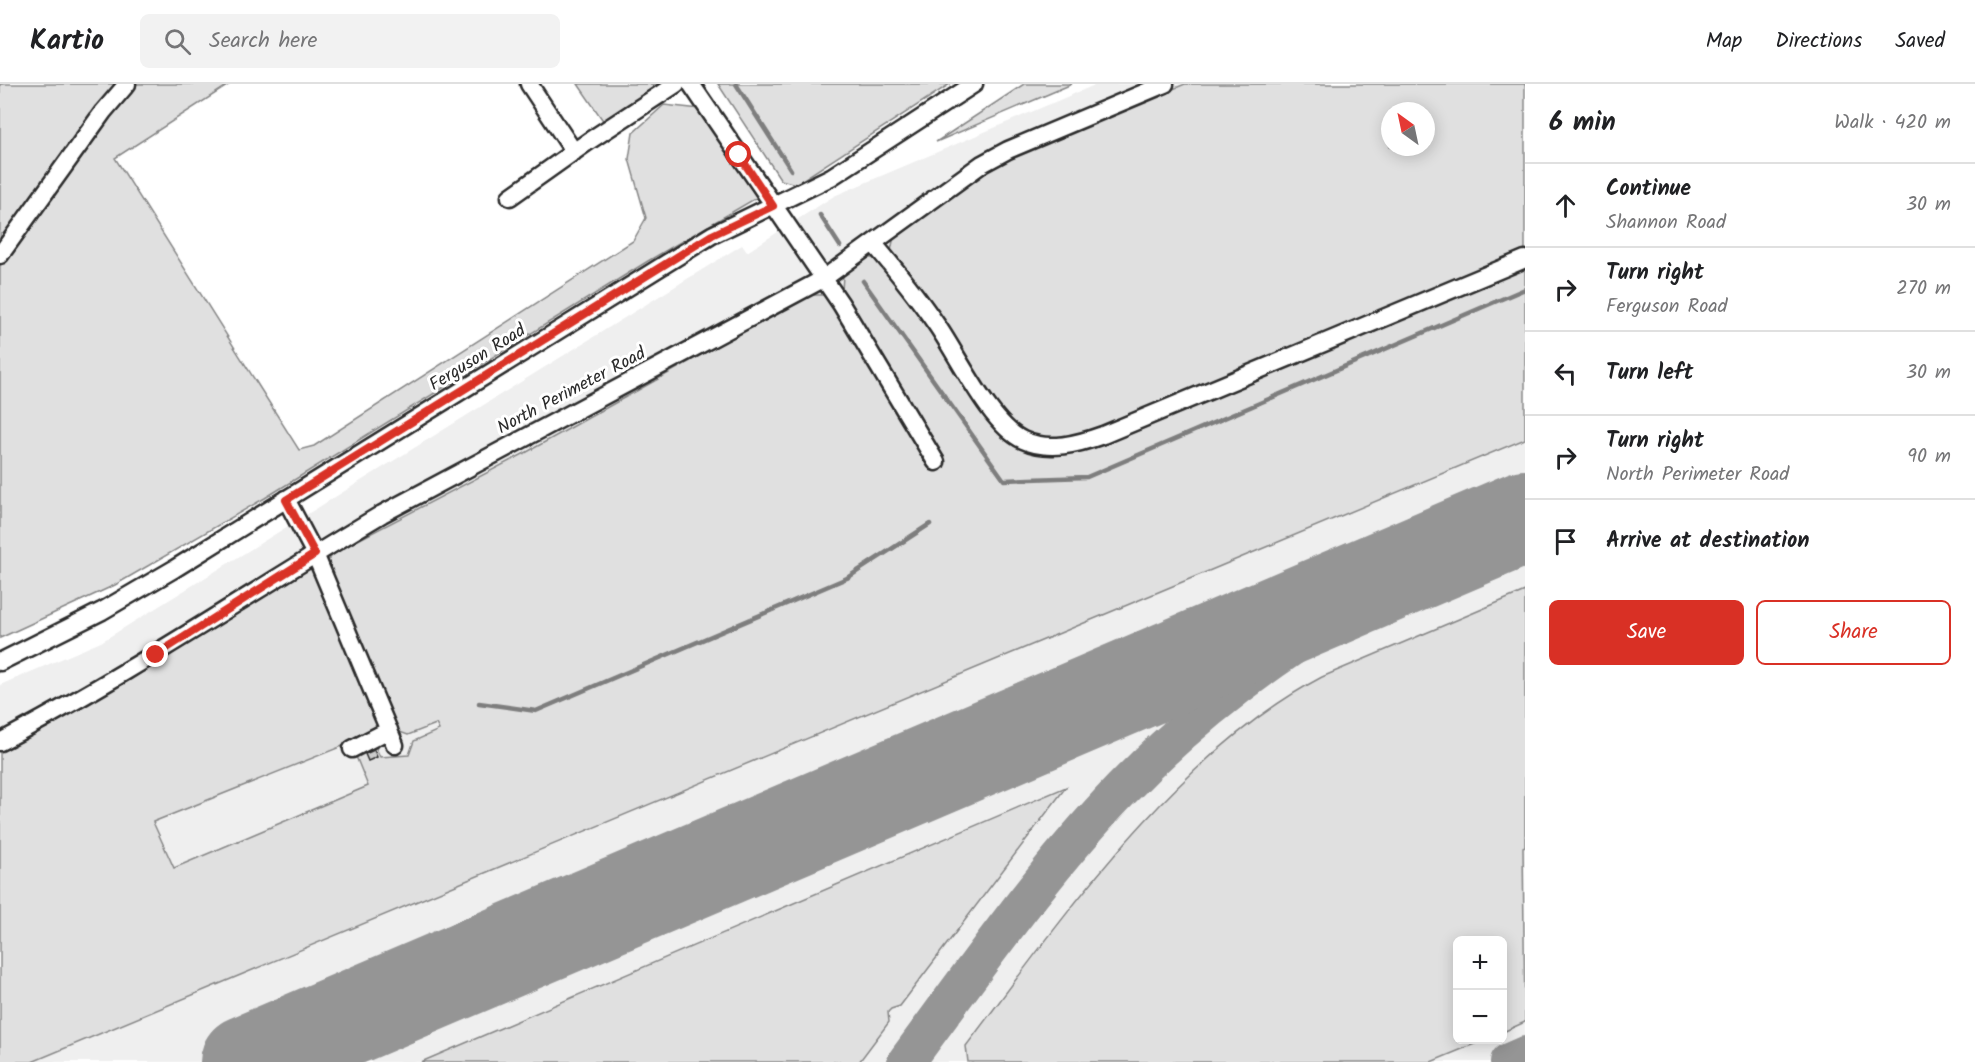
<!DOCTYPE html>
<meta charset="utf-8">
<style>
:root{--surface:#fff;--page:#f2f2f2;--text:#202124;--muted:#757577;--line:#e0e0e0;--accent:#d93025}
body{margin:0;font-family:Kalam,sans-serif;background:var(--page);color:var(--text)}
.controls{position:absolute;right:18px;bottom:18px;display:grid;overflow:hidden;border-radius:9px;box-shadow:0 3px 15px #0003}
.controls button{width:54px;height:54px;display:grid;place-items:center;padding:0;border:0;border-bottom:2px solid var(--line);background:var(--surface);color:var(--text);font:30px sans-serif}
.compass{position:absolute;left:1381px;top:18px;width:54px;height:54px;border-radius:50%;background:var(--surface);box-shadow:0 3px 15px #0003;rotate:327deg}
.stop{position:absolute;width:18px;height:18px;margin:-14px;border:4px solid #d93025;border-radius:50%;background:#fff}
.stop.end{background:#d93025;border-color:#fff;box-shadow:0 2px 6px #0008}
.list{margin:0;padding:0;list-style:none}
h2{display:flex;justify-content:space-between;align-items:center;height:78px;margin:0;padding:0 24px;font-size:26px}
h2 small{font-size:20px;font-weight:400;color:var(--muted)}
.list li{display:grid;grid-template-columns:39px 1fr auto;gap:18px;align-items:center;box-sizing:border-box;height:84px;padding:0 24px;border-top:2px solid var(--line)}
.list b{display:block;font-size:22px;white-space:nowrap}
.list p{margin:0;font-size:20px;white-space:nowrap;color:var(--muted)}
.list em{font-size:20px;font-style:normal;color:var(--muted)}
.actions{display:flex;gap:12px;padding:18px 24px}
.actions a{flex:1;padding:14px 0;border:2px solid var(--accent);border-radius:9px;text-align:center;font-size:21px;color:var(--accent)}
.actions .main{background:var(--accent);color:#fff}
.icon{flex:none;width:33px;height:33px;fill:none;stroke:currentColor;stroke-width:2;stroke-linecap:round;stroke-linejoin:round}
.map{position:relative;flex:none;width:1525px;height:978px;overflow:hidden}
header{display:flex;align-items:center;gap:36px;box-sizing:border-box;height:84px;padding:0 30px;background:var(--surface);border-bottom:2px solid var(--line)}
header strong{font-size:28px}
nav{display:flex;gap:33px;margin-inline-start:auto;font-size:21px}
.search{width:420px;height:54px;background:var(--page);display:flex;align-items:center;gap:15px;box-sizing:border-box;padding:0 21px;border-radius:9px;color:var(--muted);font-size:22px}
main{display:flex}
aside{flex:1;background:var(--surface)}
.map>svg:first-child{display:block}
</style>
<header>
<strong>Kartio</strong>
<div class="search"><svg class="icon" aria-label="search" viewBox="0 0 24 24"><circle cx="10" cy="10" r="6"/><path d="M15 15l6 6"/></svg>Search here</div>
<nav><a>Map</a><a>Directions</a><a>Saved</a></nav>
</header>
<main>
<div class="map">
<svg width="1525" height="978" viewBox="0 0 1525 978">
<rect width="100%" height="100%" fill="#fff"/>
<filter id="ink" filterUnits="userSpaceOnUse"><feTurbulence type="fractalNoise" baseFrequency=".0167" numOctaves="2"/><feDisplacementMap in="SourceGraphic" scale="12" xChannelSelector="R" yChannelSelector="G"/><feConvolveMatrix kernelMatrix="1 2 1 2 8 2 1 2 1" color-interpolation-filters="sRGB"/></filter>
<g filter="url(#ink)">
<path fill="#efefef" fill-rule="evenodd" d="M 1097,0 L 1525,0 L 1525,978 L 0,978 L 0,601 L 101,558 L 742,161 L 747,168 L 834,112 ZM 1390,27 L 1426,27 L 1426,63 L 1390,63 ZM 1458,856 L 1502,856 L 1502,956 L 1458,956 Z"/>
<path fill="#e0e0e0" stroke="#868686" stroke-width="1.5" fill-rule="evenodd" d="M 0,0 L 230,0 L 115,74 L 299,366 L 314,362 L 633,157 L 646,134 L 629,75 L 633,49 L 664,21 L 700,25 L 758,113 L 648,177 L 265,414 L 115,501 L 0,554 Z
M 578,0 L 659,0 L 604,38 Z
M 718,0 L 950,0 L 796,100 L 781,96 Z
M 1024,0 L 1072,0 L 936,58 Z
M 1185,0 L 1525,0 L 1525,170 L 1104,345 C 1062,356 1045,362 1006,337 L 893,175 L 891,167 L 894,152 L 984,88 L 1009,74 ZM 1390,27 L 1426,27 L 1426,63 L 1390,63 Z
M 868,174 L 876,174 L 889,184 L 999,349 C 1017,364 1032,365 1055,367 L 1525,178 L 1525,355 L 32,978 L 0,978 L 0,668 L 157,580 L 304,483 L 312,483 L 379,638 L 370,651 L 153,738 L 174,784 L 368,702 L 355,670 L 374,659 L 380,673 L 409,671 L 414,657 L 439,646 L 436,640 L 408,651 L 397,647 L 326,479 L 335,468 L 527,368 L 809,211 L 824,211 L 831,215 L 936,386 L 944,384 L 882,282 L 842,207 L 843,191 L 859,177 Z
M 1525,507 L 1525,763 L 1523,764 L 1525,938 L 1503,948 L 1502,856 L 1458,856 L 1458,956 L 1484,956 L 1431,978 L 968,978 L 966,962 C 1063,834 1176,670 1322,593 Z
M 1066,703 L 900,922 L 891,925 L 888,928 L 889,938 L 859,978 L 421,978 Z"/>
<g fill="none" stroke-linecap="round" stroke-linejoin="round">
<path stroke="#7e7e7e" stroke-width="4.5" d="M 736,0 L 791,86
M 820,131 L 840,162
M 863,197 L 1004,396 L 1087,393 L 1525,205
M 479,619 L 536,627 L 847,494 L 930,440"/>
<path stroke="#959595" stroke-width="38" d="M 906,978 C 975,885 1042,788 1122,705 C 1230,593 1352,519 1488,449
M 1509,978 L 1525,971"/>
<path stroke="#959595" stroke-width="94" d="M 247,978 L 1525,433"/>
</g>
<path fill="#cbcbcb" stroke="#2b2b2b" stroke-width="1.5" d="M 374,666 L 377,673 L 368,677 L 365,670 Z"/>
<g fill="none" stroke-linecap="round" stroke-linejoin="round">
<g stroke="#2b2b2b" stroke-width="21">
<path id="minor" d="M 529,0 L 574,68
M 691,0 L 841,220 L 936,378
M 510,113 L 589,57 L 676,0
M 874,160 C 896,186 917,212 936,240 C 958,271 990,341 1023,356 C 1049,368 1078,360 1103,351 L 1525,175
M 0,171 L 103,28 L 127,0
M 286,415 L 315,470 L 395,661
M 0,578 L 102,527 L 174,485 L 712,151 L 831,93 L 974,0
M 0,658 C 132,589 254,506 382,430 L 823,195 L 982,80 L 1008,66 L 1165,0
M 352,665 L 389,646"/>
</g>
<use href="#minor" stroke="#fff" stroke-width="16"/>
</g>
</g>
<g fill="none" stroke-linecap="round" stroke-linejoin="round" filter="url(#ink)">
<path stroke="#d93025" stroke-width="8" d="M 156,571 L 315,470 L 286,416 L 712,151 L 773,122 L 739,71"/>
</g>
<g text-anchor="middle" stroke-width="6" stroke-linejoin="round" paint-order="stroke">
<g font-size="18" fill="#2b2b2b" stroke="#fff">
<text transform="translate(477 273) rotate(-32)" y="6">Ferguson Road</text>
<text transform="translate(571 306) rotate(-28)" y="6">North Perimeter Road</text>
</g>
</g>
</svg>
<div class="controls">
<button>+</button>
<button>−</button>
</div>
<svg class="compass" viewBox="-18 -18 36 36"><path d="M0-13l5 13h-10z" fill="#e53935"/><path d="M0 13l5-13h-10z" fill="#757577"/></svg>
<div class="stop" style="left:739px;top:71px"></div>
<div class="stop end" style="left:156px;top:571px"></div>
</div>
<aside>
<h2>6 min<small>Walk · 420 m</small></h2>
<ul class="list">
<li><svg class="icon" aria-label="ahead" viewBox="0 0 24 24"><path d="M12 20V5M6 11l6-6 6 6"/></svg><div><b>Continue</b><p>Shannon Road</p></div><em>30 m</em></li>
<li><svg class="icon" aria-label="right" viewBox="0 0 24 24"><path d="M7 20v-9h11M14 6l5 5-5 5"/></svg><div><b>Turn right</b><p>Ferguson Road</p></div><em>270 m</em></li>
<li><svg class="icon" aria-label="left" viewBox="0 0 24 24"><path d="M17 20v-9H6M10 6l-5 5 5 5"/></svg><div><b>Turn left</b></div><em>30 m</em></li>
<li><svg class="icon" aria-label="right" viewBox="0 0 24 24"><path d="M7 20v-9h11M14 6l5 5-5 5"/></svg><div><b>Turn right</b><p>North Perimeter Road</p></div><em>90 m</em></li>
<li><svg class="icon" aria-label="arrive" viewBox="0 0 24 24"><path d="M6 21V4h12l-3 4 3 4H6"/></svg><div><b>Arrive at destination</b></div></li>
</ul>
<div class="actions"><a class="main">Save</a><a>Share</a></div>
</aside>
</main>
